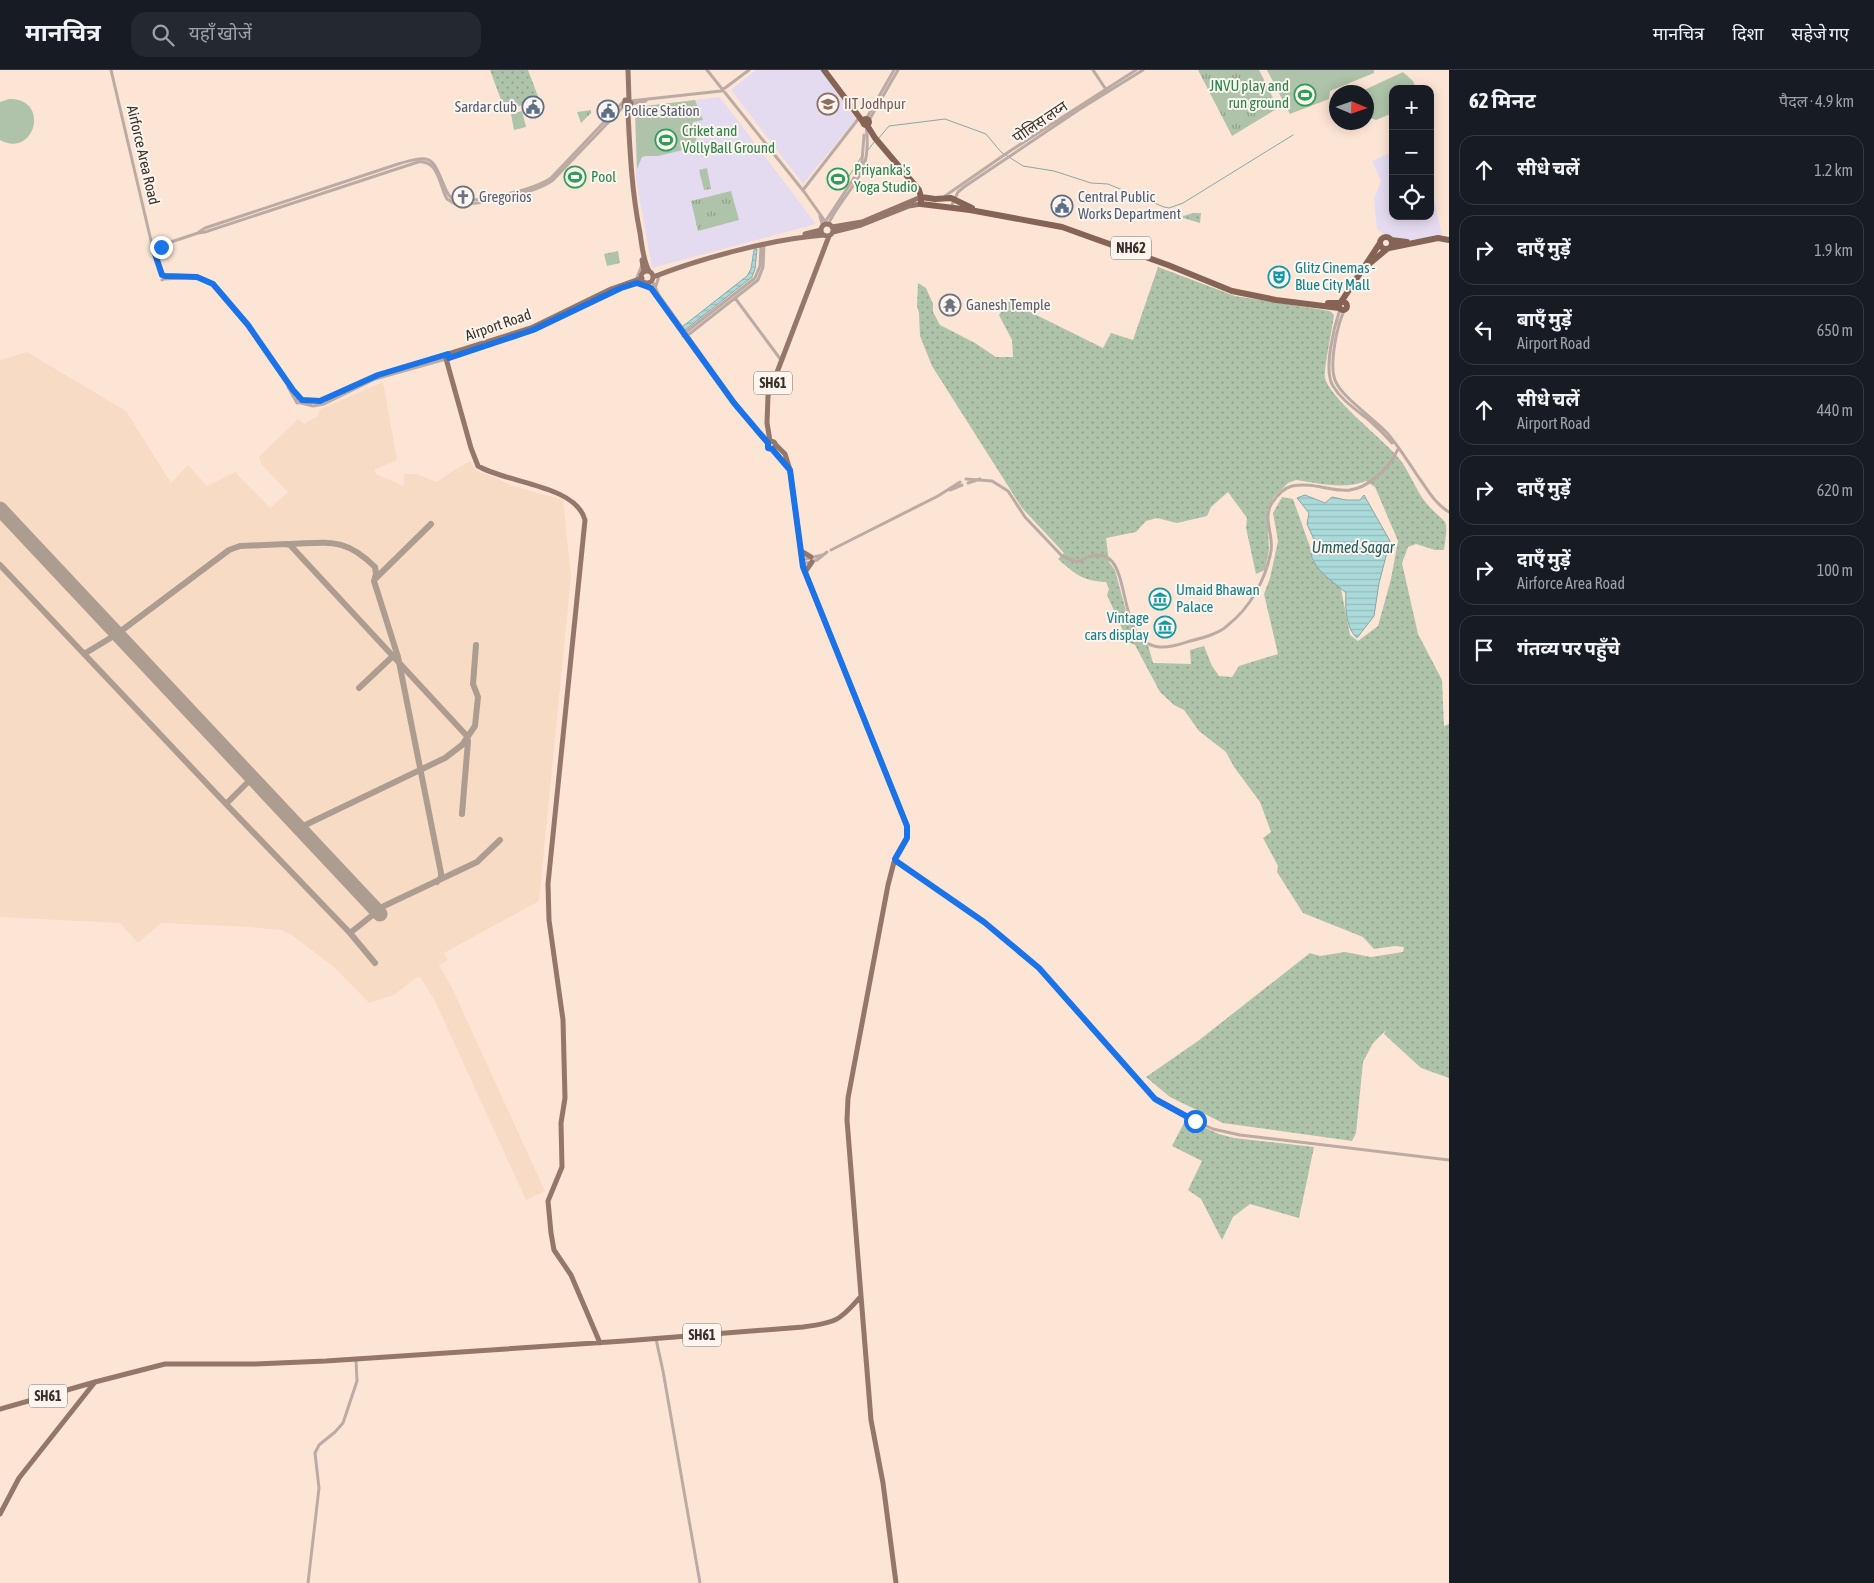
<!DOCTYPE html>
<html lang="hi">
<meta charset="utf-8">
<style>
:root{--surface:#171b24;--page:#242831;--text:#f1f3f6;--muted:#9ea1a6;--line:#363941}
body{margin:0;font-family:"Asap Condensed","Noto Sans Devanagari",sans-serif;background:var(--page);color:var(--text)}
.controls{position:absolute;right:15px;top:15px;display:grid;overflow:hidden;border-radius:10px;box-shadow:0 2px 12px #0003}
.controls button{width:45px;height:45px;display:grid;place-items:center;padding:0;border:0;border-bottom:1px solid var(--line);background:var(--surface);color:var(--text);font:25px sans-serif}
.compass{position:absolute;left:1329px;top:15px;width:45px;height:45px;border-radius:50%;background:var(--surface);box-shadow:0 2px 12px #0003;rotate:92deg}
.stop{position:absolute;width:15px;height:15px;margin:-11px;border:4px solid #1a73e8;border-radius:50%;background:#fff}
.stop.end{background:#1a73e8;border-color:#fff;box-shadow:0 1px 5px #0008}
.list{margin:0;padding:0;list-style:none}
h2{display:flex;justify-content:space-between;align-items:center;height:65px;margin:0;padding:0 20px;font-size:21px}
h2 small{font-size:16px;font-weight:400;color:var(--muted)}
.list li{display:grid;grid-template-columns:32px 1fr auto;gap:15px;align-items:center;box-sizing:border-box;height:70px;margin:0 10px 10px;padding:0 10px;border:1px solid var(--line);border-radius:15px}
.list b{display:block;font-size:19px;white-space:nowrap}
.list p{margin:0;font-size:16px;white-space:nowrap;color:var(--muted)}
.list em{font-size:16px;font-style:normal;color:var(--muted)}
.icon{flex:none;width:28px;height:28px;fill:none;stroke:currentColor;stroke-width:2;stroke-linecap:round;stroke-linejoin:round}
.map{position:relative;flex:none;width:1449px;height:1513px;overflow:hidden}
header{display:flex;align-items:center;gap:30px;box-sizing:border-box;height:70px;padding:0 25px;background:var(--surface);border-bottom:1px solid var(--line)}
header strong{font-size:24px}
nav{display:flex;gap:28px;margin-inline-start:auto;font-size:18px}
.search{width:350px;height:45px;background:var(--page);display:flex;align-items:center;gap:12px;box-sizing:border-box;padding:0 18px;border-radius:15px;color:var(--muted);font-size:19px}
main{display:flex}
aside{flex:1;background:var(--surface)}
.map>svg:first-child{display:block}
</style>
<header>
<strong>मानचित्र</strong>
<div class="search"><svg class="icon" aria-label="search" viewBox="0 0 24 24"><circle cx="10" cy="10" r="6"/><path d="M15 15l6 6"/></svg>यहाँ खोजें</div>
<nav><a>मानचित्र</a><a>दिशा</a><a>सहेजे गए</a></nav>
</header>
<main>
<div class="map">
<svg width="1449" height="1513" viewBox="0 0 1449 1513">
<defs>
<pattern id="grass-dots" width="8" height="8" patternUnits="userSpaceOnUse" patternTransform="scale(1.25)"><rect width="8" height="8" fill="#aec3a9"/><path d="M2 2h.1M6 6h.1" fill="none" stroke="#8f9f8a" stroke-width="1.8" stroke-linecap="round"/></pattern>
<pattern id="park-tufts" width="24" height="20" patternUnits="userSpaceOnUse" patternTransform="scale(1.25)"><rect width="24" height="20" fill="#aec3a9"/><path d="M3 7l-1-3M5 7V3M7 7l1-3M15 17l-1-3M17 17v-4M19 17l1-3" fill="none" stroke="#8f9f8a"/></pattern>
<pattern id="water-rules" width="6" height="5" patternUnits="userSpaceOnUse" patternTransform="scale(1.25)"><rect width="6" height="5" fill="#abdada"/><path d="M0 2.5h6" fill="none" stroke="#94bcbb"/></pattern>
</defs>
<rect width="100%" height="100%" fill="#fce5d5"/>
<path fill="#f8dbc5" d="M 27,282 L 126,341 L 171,413 L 188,395 L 207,416 L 235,402 L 270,438 L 288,422 L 261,394 L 259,387 L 298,349 L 304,354 L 318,346 L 319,340 L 383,312 L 397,390 L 374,400 L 376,404 L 404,416 L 404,404 L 417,404 L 437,412 L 448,404 L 470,391 L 476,401 L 497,408 L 510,415 L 563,430 L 571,506 L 539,831 L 444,883 L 448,890 L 439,895 L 452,918 L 545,1121 L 526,1130 L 435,931 L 420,907 L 417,907 L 394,925 L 369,933 L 334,897 L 293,866 L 282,860 L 249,857 L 161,853 L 138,873 L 120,853 L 0,847 L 0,290 Z"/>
<path fill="#e5dbf0" d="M 756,0 L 821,0 L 856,49 L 803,114 L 731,20 Z
M 720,27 L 816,154 L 652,198 L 636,109 L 635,37 Z
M 1393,82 L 1393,146 L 1430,146 L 1430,111 L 1442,165 L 1403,171 L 1387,167 L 1377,159 L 1374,129 L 1381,111 L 1372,91 Z"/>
<path fill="url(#grass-dots)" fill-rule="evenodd" d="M 490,0 L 528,0 L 539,29 L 505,41 Z
M 1193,143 L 1201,143 L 1200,153 L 1183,148 L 1183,146 Z
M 1158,197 L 1235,226 L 1330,241 L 1334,245 C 1333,255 1323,303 1325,308 C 1330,328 1380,367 1397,386 C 1409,399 1415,420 1427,434 C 1447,457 1449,444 1444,480 L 1435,480 L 1416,474 L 1408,477 L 1402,493 L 1418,564 L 1442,610 L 1444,656 L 1449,654 L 1449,1008 L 1421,998 L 1384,964 L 1386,960 L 1373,973 L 1363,992 L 1356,1063 L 1352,1071 L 1223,1053 L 1170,1027 L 1146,1007 L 1198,971 L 1310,883 L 1320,886 L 1345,882 L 1371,887 L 1403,882 L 1404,877 L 1395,876 L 1374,879 L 1363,867 L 1303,843 L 1277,802 L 1278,796 L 1263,768 L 1271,762 L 1260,732 L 1234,697 L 1226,682 L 1199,661 L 1184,640 L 1174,635 L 1160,622 L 1135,575 L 1128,572 L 1107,525 L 1109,519 L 1106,512 C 1082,511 1075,504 1058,489 L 1064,483 L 1022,438 L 932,296 L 920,266 L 919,243 L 917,236 L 918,213 L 926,218 L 933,234 L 933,242 L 940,255 L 975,273 L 996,287 L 1013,287 L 1012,270 L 999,245 L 1008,231 L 1103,278 L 1111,263 L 1133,270 ZM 1296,410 C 1318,413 1344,420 1366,411 L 1375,417 L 1398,471 L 1391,509 L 1378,556 L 1358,571 L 1350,565 L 1341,519 L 1325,504 L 1312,490 L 1310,477 L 1293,429 L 1282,427 L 1273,443 L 1278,471 L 1270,508 L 1264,524 L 1278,584 L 1239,596 L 1232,607 L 1219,606 L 1212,596 L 1204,576 L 1190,580 L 1191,594 L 1153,593 L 1148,575 L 1135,562 L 1126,541 L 1115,500 L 1109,492 L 1106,468 L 1136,462 L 1146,451 L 1157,448 L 1177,453 L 1207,446 L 1211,437 L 1228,422 L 1247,448 L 1246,458 L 1256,504 L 1265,500 L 1269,480 L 1267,440 L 1274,427 L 1288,413 Z
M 1186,1049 L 1219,1064 L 1234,1068 L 1314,1077 L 1299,1148 L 1250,1134 L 1233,1147 L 1222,1170 L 1201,1129 L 1188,1120 L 1202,1091 L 1172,1076 Z"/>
<path fill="url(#park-tufts)" d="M 1198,0 L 1259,0 L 1278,38 L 1232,66 Z
M 591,40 L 591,43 L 581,53 L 577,42 Z
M 707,98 L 711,119 L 704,120 L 699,100 Z
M 731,121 L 739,150 L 698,161 L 691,131 Z
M 618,181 L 620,193 L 607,196 L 604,184 Z"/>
<path fill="#aec3a9" d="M 1267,0 L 1374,0 L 1374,3 L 1330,21 L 1329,29 L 1290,44 Z
M 1254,2 L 1257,8 L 1245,15 L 1242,8 Z
M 1403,2 L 1413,11 L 1416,19 L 1393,19 L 1393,43 L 1376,50 L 1367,47 L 1366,22 L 1362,21 Z
M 1259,10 L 1263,17 L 1251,24 L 1247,17 Z
M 9,29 C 51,28 35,89 0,70 L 0,32 Z
M 695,30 L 703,50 L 693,52 L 692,57 L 699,76 L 658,86 L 645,86 L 642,87 L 637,99 L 635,40 L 637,37 Z
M 522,41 L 526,57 L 514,60 L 511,44 Z"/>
<path fill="url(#water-rules)" stroke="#89a7a6" d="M 757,179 L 755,199 L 752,207 L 685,260 L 682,257 L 747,206 L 751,199 L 754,180 Z
M 1305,425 L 1325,433 L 1332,427 L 1346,430 L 1360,430 L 1364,425 L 1390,471 L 1379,513 L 1374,546 L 1357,568 C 1346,559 1345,537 1346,523 C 1334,512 1314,500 1311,484 L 1317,476 L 1307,454 L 1309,443 L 1297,428 Z"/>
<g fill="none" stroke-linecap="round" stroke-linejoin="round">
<path stroke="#89a7a6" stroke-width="1" d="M 878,69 L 889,56 L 945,49 L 986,64 L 1001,82 L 1023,96 L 1054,101 L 1091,113 L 1108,114 L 1164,137 L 1169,138 L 1183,133 L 1293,65
M 868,80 L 875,71
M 842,117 L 862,86"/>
<path stroke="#ad9c90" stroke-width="6" d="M 287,474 C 328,473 344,466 375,497 L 376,504 L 374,511 L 398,587 L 441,803 L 441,807 L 437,812
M 0,495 L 226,734 L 350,863 L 375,893
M 375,509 L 431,454
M 84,584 L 117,564 L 229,480 L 240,476 L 286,474 L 290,475 L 466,665 L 468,671 L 462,744
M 359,618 L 393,586
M 226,734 L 252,708
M 299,758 L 445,688 L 462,675 L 475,656 L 478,627 L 473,614 L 476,575
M 350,863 L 384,836 L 477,792 L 500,770"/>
<path stroke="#ad9c90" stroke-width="15" d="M 0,439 L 380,844"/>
<path stroke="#bcaba4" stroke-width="3" d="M 111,0 L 152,175 L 162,205 L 165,206 L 164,209 L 162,210
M 707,0 L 805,123 L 827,154
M 1093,0 L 1107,21
M 630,31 L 721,21 L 749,0
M 631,34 L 646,31
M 866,49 L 894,0
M 868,52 L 898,0
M 803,120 L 859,48
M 945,126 L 1010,81 L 1136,0
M 951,137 L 958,122 L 964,117 L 1080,39 L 1143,0
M 820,146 L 823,157
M 825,152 L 860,99 L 862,91 L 864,65
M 828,155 C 837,134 855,118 863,98 C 868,86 868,68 866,56
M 199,162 L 205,158 L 398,94 C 434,83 432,88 446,120 C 449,126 451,129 457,131 C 481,131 532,121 551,108 L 623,32
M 152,175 L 168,173 L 198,163 L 205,162 L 418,92 C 437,90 439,111 445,125 L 447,129 L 455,134 C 477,136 536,123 553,110 L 624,36
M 761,176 L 760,196 L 755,208 L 686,262 L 683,266 L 688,265 L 758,210 L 763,197 L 764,175
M 158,191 L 164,176
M 164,209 L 197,207 L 213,214 L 249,255 L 286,311 L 300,327
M 636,210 L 642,195
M 652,211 L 659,225 L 758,364 L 768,373
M 637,213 L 648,216
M 647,213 L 740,339
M 655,219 L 659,206
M 735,228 L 781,290
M 1340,239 C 1334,257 1323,300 1333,316 C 1342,331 1357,340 1370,351 C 1378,358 1385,365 1392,373
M 1345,239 C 1337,254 1329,294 1335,310 C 1341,327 1375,349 1388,364 C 1399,377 1409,393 1419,408 C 1428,420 1435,434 1449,442
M 288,317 L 297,333 L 302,332
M 296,330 L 300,327 L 302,330 L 311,332 L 320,331 L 377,305 L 445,285
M 301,333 L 313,336 L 324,334 L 375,309 L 446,289
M 966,409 L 992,411 L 1008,421 L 1025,447 L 1062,486 L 1077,492 C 1084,490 1091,484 1098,485 C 1135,485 1113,573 1160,577 C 1170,578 1181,574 1190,571 C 1202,568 1219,564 1228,555 C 1250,538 1266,509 1271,481 C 1274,465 1262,448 1272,433 C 1276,427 1284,418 1292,416 C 1324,410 1344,434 1375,408 C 1386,399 1393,391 1398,379
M 968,413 L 980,409
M 950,420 L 962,415
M 831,480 L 938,426 L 960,412
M 802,490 L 822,485
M 803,494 L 817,490 L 827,482
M 896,791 L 984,852 L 1039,898 L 1155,1029 L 1195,1051 L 1213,1059 L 1240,1065 L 1449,1090
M 656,1269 L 663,1301 L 700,1513
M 308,1513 L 319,1418 L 315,1383 L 319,1375 L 335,1362 L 343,1353 L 357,1311 L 356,1290"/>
<path stroke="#94776a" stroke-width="5" d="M 628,0 L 629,30
M 629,37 L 624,36 L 625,30 L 628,30 L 631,33 L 628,43 C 630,84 632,123 640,163 C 642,176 643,190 649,201
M821 160a6 6 0 1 1 12 0a6 6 0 1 1-12 0Z
M 832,157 L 862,152 L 921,127
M 833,162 L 861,155 L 909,136 L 921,134
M 805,164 L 821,160
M 642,190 L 644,202
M641 207a6 6 0 1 1 12 0a6 6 0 1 1-12 0Z
M 653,207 C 702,188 772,169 824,165
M 770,371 L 768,373 L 768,377 L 773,379 L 776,375 L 774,372 L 770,371 L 767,353 L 768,326 L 829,166
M 776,375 L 785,384 L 790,400 L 803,497 L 907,756 L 907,768 L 895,789
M 773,379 L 788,398
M 801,481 L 811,487
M 805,502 L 812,492
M 861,1226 L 871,1350 L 883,1413 L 896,1513
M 600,1273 L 571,1205 L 554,1180 L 551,1163 L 548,1131 L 562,1097 L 561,1053 L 565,1028 L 563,950 L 549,850 L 548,814 L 585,450 C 576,415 506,413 478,396 L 471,378 L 445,285 L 531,258 L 611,219 L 642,208
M 0,1339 L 95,1312 L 165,1294 L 255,1294 L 326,1291 L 624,1271 L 803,1257 C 835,1253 840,1251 861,1226 L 847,1050 L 848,1028 L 888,815 L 894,792
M 0,1444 L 19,1408 L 95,1312"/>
<path stroke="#856455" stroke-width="6" d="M 824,0 L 863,52
M863 52a3 3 0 1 1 6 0a3 3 0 1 1-6 0Z
M 867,55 L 875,68 L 919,120 L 921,127 L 921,134 L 970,140 L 1062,157 L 1168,195 L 1232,221 L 1276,230 L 1339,238
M 921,127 L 935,129 L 951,128 L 972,138
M1380 173a6 6 0 1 1 12 0a6 6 0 1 1-12 0Z
M 1391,170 L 1407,172
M 1389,178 L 1438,168 L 1449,170
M 1369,194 L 1387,179
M1339 236a4 4 0 1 1 8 0a4 4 0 1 1-8 0Z
M 1341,232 L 1380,173
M 1328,233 L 1340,233"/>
</g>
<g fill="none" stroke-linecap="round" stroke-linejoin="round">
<path stroke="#1a73e8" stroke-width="6" d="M 161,177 L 154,181 L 162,205 L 165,206 L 197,207 L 213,214 L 248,255 L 293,320 L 302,330 L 320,331 L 378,305 L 448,284 L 449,288 L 533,260 L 621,218 L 637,213 L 651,218 L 734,333 L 768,373 L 768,378 L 772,379 L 790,400 L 803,497 L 907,756 L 907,768 L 895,789 L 896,791 L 984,852 L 1039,898 L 1155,1029 L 1195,1051"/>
</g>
<defs>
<g id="stadium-ring" transform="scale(1.125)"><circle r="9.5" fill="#fef5ee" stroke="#2e9e5b" stroke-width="1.5"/><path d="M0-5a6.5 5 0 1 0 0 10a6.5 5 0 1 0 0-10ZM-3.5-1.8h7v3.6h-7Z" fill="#2e9e5b"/></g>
<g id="university-ring" transform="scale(1.125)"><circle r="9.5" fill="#fef5ee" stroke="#8d6e63" stroke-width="1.5"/><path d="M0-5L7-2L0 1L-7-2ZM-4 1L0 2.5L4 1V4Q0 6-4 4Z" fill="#8d6e63"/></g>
<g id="civic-ring" transform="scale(1.125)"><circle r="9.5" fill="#fef5ee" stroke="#5c6f8a" stroke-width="1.5"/><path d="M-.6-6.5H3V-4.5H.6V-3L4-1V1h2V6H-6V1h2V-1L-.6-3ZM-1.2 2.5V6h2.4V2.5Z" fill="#5c6f8a"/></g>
<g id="church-ring" transform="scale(1.125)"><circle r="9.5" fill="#fef5ee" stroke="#6b7280" stroke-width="1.5"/><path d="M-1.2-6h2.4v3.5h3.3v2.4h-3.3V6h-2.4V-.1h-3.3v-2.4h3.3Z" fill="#6b7280"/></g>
<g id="theatre-ring" transform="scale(1.125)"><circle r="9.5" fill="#fef5ee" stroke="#0f9aa8" stroke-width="1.5"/><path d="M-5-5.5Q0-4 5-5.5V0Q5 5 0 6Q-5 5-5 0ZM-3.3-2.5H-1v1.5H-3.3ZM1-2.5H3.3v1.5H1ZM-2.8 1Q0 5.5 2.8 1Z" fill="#0f9aa8"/></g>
<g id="temple-ring" transform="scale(1.125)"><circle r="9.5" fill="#fef5ee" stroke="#6b7280" stroke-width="1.5"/><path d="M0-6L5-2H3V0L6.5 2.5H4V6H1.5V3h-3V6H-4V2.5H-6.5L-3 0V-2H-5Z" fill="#6b7280"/></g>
<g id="museum-ring" transform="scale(1.125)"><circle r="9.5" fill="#fef5ee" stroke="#0f9aa8" stroke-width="1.5"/><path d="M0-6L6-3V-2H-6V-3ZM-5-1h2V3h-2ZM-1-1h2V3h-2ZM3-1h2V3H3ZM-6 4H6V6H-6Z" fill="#0f9aa8"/></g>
</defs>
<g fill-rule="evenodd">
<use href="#stadium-ring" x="1305" y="25"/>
<use href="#university-ring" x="828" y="34"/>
<use href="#civic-ring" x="533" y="37"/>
<use href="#civic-ring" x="608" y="41"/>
<use href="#stadium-ring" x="666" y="70"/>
<use href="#stadium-ring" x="575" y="107"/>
<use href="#stadium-ring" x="838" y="109"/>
<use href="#church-ring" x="463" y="127"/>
<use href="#civic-ring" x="1062" y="136"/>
<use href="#theatre-ring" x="1279" y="207"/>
<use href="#temple-ring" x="950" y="235"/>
<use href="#museum-ring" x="1160" y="529"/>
<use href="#museum-ring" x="1165" y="557"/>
</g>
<g text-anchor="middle" stroke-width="4" stroke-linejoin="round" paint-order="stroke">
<g fill="#fef5ee" stroke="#756c66" stroke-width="1">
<rect x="1111" y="166.5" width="40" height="23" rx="4"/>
<rect x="754" y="301.5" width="38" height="23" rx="4"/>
<rect x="683" y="1253.5" width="38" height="23" rx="4"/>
<rect x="29" y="1314.5" width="38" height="23" rx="4"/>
</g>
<g font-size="14" font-weight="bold" fill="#3a312b">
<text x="1131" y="183">NH62</text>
<text x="773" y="318">SH61</text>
<text x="702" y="1270">SH61</text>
<text x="48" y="1331">SH61</text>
</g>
<g font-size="15" fill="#27864d" stroke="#fef5ee" text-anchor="start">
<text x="1289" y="21" text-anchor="end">JNVU play and<tspan x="1289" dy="17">run ground</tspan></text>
<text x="682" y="66">Criket and<tspan x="682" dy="17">VollyBall Ground</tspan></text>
<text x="854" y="105">Priyanka's<tspan x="854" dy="17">Yoga Studio</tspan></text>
<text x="591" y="112">Pool</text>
</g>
<g font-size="15" fill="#785e54" stroke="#fef5ee" text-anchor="start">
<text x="844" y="39">IIT Jodhpur</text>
</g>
<g font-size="15" fill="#4e5e75" stroke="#fef5ee" text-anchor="start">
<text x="517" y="42" text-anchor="end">Sardar club</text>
<text x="624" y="46">Police Station</text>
<text x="1078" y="132">Central Public<tspan x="1078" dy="17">Works Department</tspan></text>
</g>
<g font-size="15" fill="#3a312b" stroke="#fef5ee">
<text transform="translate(1040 52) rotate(-34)" y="5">पोलिस लय्न</text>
<text transform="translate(143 85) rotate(77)" y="5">Airforce Area Road</text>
<text transform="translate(498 255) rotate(-19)" y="5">Airport Road</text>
</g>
<g font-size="15" fill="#5b616d" stroke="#fef5ee" text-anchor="start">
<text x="479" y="132">Gregorios</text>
<text x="966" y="240">Ganesh Temple</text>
</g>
<g font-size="15" fill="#0d838f" stroke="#fef5ee" text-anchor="start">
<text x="1295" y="203">Glitz Cinemas -<tspan x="1295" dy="17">Blue City Mall</tspan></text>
<text x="1176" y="525">Umaid Bhawan<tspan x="1176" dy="17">Palace</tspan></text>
<text x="1149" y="553" text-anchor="end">Vintage<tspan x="1149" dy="17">cars display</tspan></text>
</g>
<g font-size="16" font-style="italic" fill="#205f60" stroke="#fef5ee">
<text x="1353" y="483">Ummed Sagar</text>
</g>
</g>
</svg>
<div class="controls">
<button>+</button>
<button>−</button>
<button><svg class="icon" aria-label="locate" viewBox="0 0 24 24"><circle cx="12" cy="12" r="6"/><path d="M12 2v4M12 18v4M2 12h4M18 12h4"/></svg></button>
</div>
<svg class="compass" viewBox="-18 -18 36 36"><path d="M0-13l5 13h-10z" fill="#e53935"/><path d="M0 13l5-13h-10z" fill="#9ea1a6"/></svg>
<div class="stop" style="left:1195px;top:1051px"></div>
<div class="stop end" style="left:161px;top:177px"></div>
</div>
<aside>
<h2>62 मिनट<small>पैदल · 4.9 km</small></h2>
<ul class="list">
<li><svg class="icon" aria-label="ahead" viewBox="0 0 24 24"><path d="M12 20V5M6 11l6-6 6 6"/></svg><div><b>सीधे चलें</b></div><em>1.2 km</em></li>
<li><svg class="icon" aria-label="right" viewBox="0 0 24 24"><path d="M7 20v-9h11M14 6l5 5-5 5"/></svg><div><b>दाएँ मुड़ें</b></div><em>1.9 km</em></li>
<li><svg class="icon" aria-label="left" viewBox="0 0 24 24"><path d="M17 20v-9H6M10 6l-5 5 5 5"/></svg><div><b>बाएँ मुड़ें</b><p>Airport Road</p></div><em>650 m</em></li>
<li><svg class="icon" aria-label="ahead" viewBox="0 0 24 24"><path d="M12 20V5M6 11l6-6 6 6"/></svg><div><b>सीधे चलें</b><p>Airport Road</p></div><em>440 m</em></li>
<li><svg class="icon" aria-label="right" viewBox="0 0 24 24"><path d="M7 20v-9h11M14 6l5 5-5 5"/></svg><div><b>दाएँ मुड़ें</b></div><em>620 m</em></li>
<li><svg class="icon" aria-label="right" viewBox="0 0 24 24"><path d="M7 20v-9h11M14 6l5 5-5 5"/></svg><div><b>दाएँ मुड़ें</b><p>Airforce Area Road</p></div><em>100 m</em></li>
<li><svg class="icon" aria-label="arrive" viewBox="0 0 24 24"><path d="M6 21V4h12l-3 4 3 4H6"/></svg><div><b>गंतव्य पर पहुँचे</b></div></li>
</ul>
</aside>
</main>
